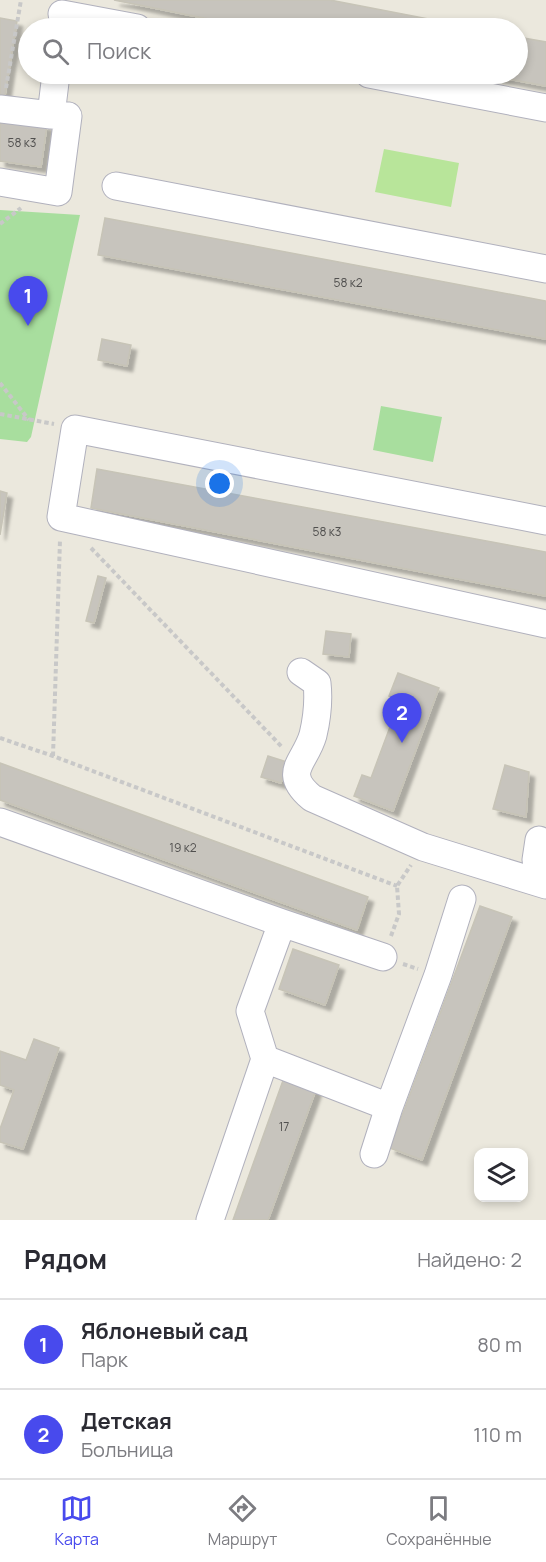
<!DOCTYPE html>
<html lang="ru">
<meta charset="utf-8">
<style>
:root{--surface:#fff;--page:#f2f2f3;--text:#2b2b33;--muted:#7c7c81;--line:#e1e1e2;--accent:#484aed}
body{margin:0;font-family:Manrope,sans-serif;background:var(--page);color:var(--text)}
.controls{position:absolute;right:18px;bottom:18px;display:grid;overflow:hidden;border-radius:12px;box-shadow:0 3px 9px #0003}
.controls button{width:54px;height:54px;display:grid;place-items:center;padding:0;border:0;border-bottom:2px solid var(--line);background:var(--surface);color:var(--text);font:30px sans-serif}
.you{position:absolute;left:220px;top:484px;width:21px;height:21px;margin:-15px;border:4px solid #fff;border-radius:50%;background:#1a73e8;box-shadow:0 0 0 9px #1a73e833}
.badge{display:grid;place-items:center;width:39px;height:39px;border-radius:50%;background:var(--accent);color:#fff;font-size:20px;font-weight:700}
.pin{position:absolute;translate:-50% -50px;filter:drop-shadow(0 2px 3px #0008)}
.pin::after{content:'';position:absolute;top:32px;width:21px;height:18px;background:inherit;clip-path:polygon(0 0,100% 0,50% 100%)}
.list{margin:0;padding:0;list-style:none}
h2{display:flex;justify-content:space-between;align-items:center;height:78px;margin:0;padding:0 24px;font-size:26px}
h2 small{font-size:20px;font-weight:400;color:var(--muted)}
.list li{display:grid;grid-template-columns:39px 1fr auto;gap:18px;align-items:center;box-sizing:border-box;height:90px;padding:0 24px;border-top:2px solid var(--line)}
.list b{display:block;font-size:22px;white-space:nowrap}
.list p{margin:0;font-size:20px;white-space:nowrap;color:var(--muted)}
.list em{font-size:20px;font-style:normal;color:var(--muted)}
.icon{flex:none;width:33px;height:33px;fill:none;stroke:currentColor;stroke-width:2;stroke-linecap:round;stroke-linejoin:round}
.map{position:relative;flex:none;width:546px;height:1220px;overflow:hidden}
.search{position:absolute;background:var(--surface);box-shadow:0 3px 9px #0003;left:18px;right:18px;top:18px;height:66px;display:flex;align-items:center;gap:15px;box-sizing:border-box;padding:0 21px;border-radius:33px;color:var(--muted);font-size:22px}
.sheet{height:258px;background:var(--surface)}
nav{display:flex;justify-content:space-around;align-items:center;box-sizing:border-box;height:84px;border-top:2px solid var(--line);background:var(--surface);font-size:16px;color:var(--muted)}
nav a{display:grid;justify-items:center;gap:3px}
nav .on{color:var(--accent)}
.map>svg:first-child{display:block}
</style>
<div class="map">
<svg width="546" height="1220" viewBox="0 0 546 1220">
<defs>
<filter id="shadow"><feDropShadow dx="5.5" dy="5.5" stdDeviation="1.5" flood-color="#0004"/></filter>
</defs>
<rect width="100%" height="100%" fill="#ebe8dd"/>
<path fill="#a8de9e" d="M 0,210 L 80,215 L 31,437 L 27,442 L 0,439 Z
M 381,406 L 442,417 L 433,462 L 373,450 Z"/>
<path fill="#b8e59a" d="M 384,149 L 459,163 L 451,207 L 375,192 Z"/>
<path fill="#c7c4bd" stroke="#c7c4b7" stroke-width="1.5" filter="url(#shadow)" d="M 114,0 L 330,0 L 475,28 L 253,28 Z
M 0,18 L 17,21 L 5,95 L 0,95 Z
M 518,37 L 546,42 L 546,86 L 482,74 L 518,74 Z
M 0,119 L 47,125 L 41,167 L 0,161 Z
M 105,218 L 546,301 L 546,339 L 98,255 Z
M 102,339 L 131,345 L 127,366 L 98,360 Z
M 97,469 L 546,552 L 546,596 L 91,508 Z
M 0,491 L 7,493 L 0,535 Z
M 98,576 L 106,578 L 94,623 L 86,621 Z
M 326,631 L 351,634 L 349,657 L 323,654 Z
M 398,673 L 439,688 L 393,811 L 354,796 L 362,775 L 371,778 L 400,700 L 389,696 Z
M 268,756 L 287,762 L 281,783 L 261,777 Z
M 0,763 L 368,897 L 357,930 L 0,800 Z
M 505,765 L 529,772 L 526,817 L 493,809 Z
M 480,906 L 512,917 L 422,1160 L 390,1148 Z
M 293,949 L 339,965 L 325,1005 L 279,989 Z
M 34,1039 L 59,1048 L 23,1149 L 0,1142 L 0,1129 L 14,1090 L 0,1085 L 0,1051 L 26,1060 Z
M 285,1075 L 317,1087 L 268,1220 L 233,1220 Z"/>
<g fill="none" stroke-linecap="round" stroke-linejoin="round">
<g stroke="#b1b1bd" stroke-width="29">
<path id="minor" d="M 62,14 L 137,28
M 369,74 L 546,108
M 0,109 L 51,115 L 56,74
M 0,182 L 58,192 L 68,116 L 51,115
M 116,186 L 546,269
M 546,521 L 75,429 L 61,517 L 546,624
M 301,672 L 317,683 C 319,701 317,718 313,735 C 305,763 281,772 312,798 L 423,847 L 546,885
M 0,822 L 282,923 L 383,957
M 539,840 L 536,860 L 546,863
M 265,1059 L 389,1107 L 374,1154
M 389,1107 L 438,975 L 462,899
M 210,1220 L 265,1059 L 250,1011 L 282,923"/>
</g>
<path stroke="#c8c8c8" stroke-width="4" stroke-dasharray="4.5 3" stroke-linecap="butt" d="M 6,88 L 21,0
M 0,224 L 21,208
M 0,383 L 29,420
M 0,414 L 54,424
M 91,548 L 283,748
M 0,738 L 53,756 L 397,886
M 53,756 L 60,540
M 391,936 L 399,914 L 397,886 L 411,865
M 403,964 L 418,969"/>
<use href="#minor" stroke="#fff" stroke-width="27"/>
</g>
<g text-anchor="middle" stroke-width="5" stroke-linejoin="round" paint-order="stroke">
<g font-size="12" fill="#51504f">
<text x="22" y="147">58 к3</text>
<text x="348" y="287">58 к2</text>
<text x="327" y="536">58 к3</text>
<text x="183" y="852">19 к2</text>
<text x="284" y="1131">17</text>
</g>
</g>
</svg>
<div class="controls">
<button><svg class="icon" aria-label="layers" viewBox="0 0 24 24"><path d="M12 4l9 5-9 5-9-5zM3 14l9 5 9-5"/></svg></button>
</div>
<div class="you"></div>
<div class="pin badge" style="left:28px;top:326px">1</div>
<div class="pin badge" style="left:402px;top:743px">2</div>
<div class="search"><svg class="icon" aria-label="search" viewBox="0 0 24 24"><circle cx="10" cy="10" r="6"/><path d="M15 15l6 6"/></svg>Поиск</div>
</div>
<section class="sheet">
<h2>Рядом<small>Найдено: 2</small></h2>
<ul class="list">
<li><span class="badge">1</span><div><b>Яблоневый сад</b><p>Парк</p></div><em>80 m</em></li>
<li><span class="badge">2</span><div><b>Детская</b><p>Больница</p></div><em>110 m</em></li>
</ul>
</section>
<nav>
<a class="on"><svg class="icon" aria-label="map" viewBox="0 0 24 24"><path d="M3 6l6-2 6 2 6-2v14l-6 2-6-2-6 2zM9 4v14M15 6v14"/></svg>Карта</a>
<a><svg class="icon" aria-label="directions" viewBox="0 0 24 24"><path d="M12 3l9 9-9 9-9-9zM9 14v-3h6M13 9l2 2-2 2"/></svg>Маршрут</a>
<a><svg class="icon" aria-label="saved" viewBox="0 0 24 24"><path d="M7 4h10v16l-5-4-5 4z"/></svg>Сохранённые</a>
</nav>
